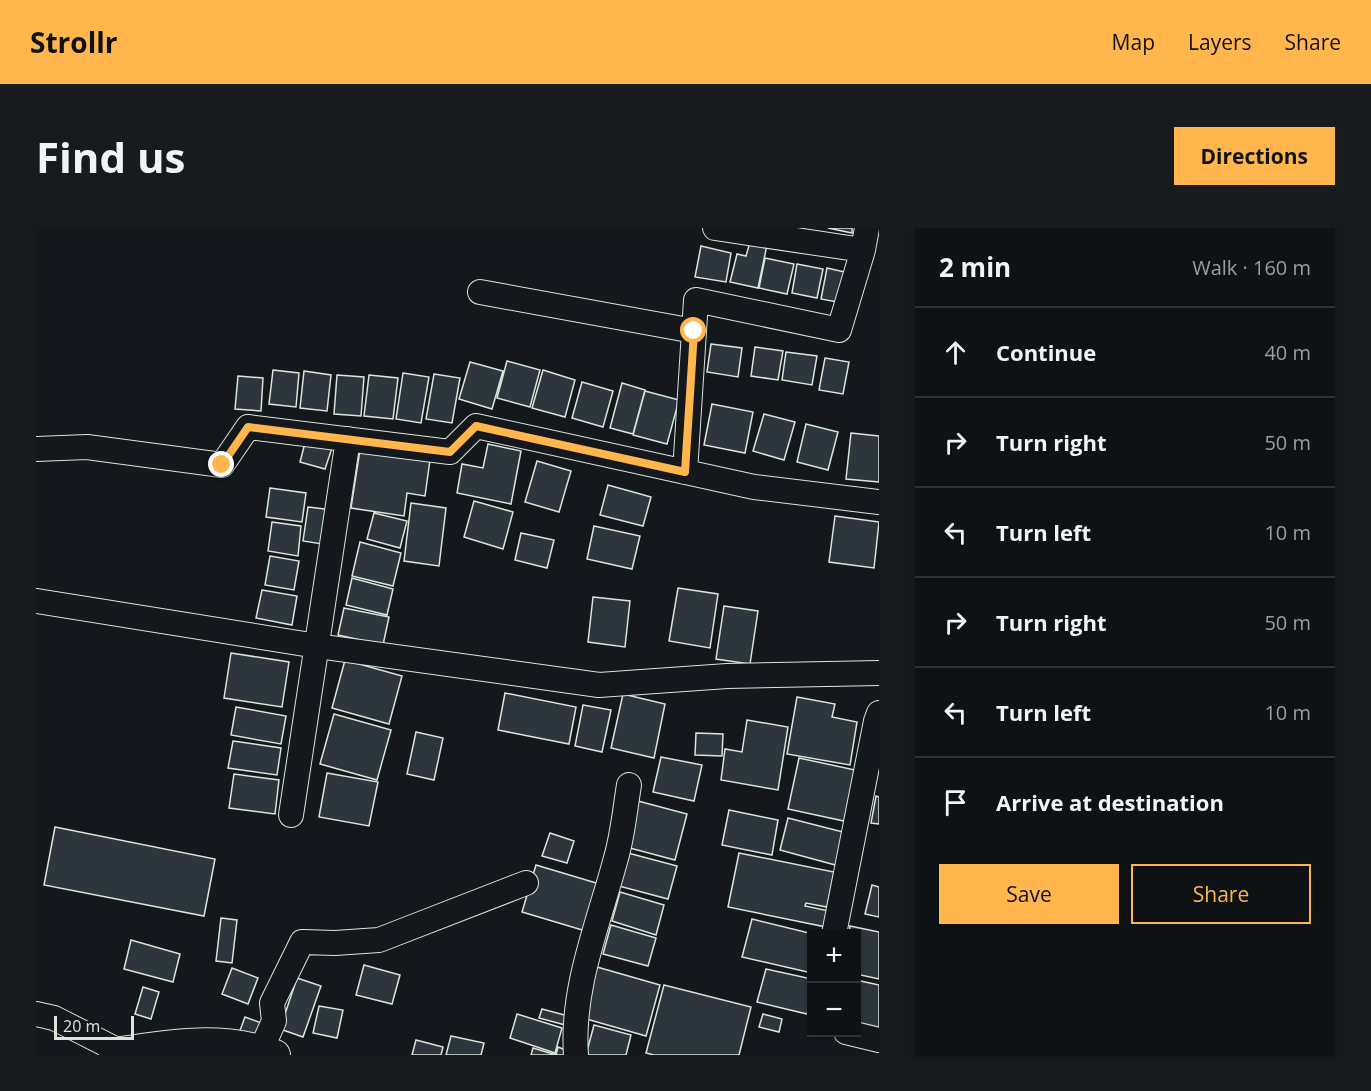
<!DOCTYPE html>
<meta charset="utf-8">
<style>
:root{--surface:#0f1215;--page:#181b1e;--text:#f1f3f6;--muted:#9b9ea0;--line:#2f3234;--accent:#ffb74d}
body{margin:0;font-family:"Open Sans",sans-serif;background:var(--page);color:var(--text)}
.controls{position:absolute;right:18px;bottom:18px;display:grid;overflow:hidden;border-radius:0px;box-shadow:0 2px 4px #0004}
.controls button{width:54px;height:54px;display:grid;place-items:center;padding:0;border:0;border-bottom:2px solid var(--line);background:var(--surface);color:var(--text);font:30px sans-serif}
.scale{position:absolute;left:18px;bottom:15px;width:80px;box-sizing:border-box;padding-left:6px;border:3px solid #d8e6dc;border-top:0;font-size:16px;line-height:21px;white-space:nowrap;color:#d8e6dc;-webkit-text-stroke:4px #14181c;paint-order:stroke}
.stop{position:absolute;width:18px;height:18px;margin:-14px;border:4px solid #ffb74d;border-radius:50%;background:#fff}
.stop.end{background:#ffb74d;border-color:#fff;box-shadow:0 2px 6px #0008}
.list{margin:0;padding:0;list-style:none}
h2{display:flex;justify-content:space-between;align-items:center;height:78px;margin:0;padding:0 24px;font-size:26px}
h2 small{font-size:20px;font-weight:400;color:var(--muted)}
.list li{display:grid;grid-template-columns:39px 1fr auto;gap:18px;align-items:center;box-sizing:border-box;height:90px;padding:0 24px;border-top:2px solid var(--line)}
.list b{display:block;font-size:22px;white-space:nowrap}
.list em{font-size:20px;font-style:normal;color:var(--muted)}
.actions{display:flex;gap:12px;padding:18px 24px}
.actions a{flex:1;padding:14px 0;border:2px solid var(--accent);border-radius:0px;text-align:center;font-size:21px;color:var(--accent)}
.actions .main{background:var(--accent);color:#111}
.icon{flex:none;width:33px;height:33px;fill:none;stroke:currentColor;stroke-width:2;stroke-linecap:round;stroke-linejoin:round}
.map{position:relative;flex:none;width:843px;height:827px;overflow:hidden;border-radius:0px}
header{display:flex;align-items:center;gap:36px;box-sizing:border-box;height:84px;padding:0 30px;background:var(--accent);color:#111}
header strong{font-size:28px}
nav{display:flex;gap:33px;margin-inline-start:auto;font-size:21px}
.intro{display:flex;align-items:center;justify-content:space-between;box-sizing:border-box;height:144px;padding:0 36px}
h1{margin:0;font-size:42px}
.button{padding:15px 27px;border-radius:0px;background:var(--accent);color:#111;font-size:21px;font-weight:700}
main{display:flex;gap:36px;padding:0 36px}
aside{flex:1;background:var(--surface);border-radius:0px;box-shadow:0 2px 4px #0004}
.map>svg:first-child{display:block}
</style>
<header>
<strong>Strollr</strong>
<nav><a>Map</a><a>Layers</a><a>Share</a></nav>
</header>
<div class="intro"><h1>Find us</h1><a class="button">Directions</a></div>
<main>
<div class="map">
<svg width="843" height="827" viewBox="0 0 843 827">
<rect width="100%" height="100%" fill="#14181c"/>
<path fill="#2c363c" stroke="#d8e6dc" stroke-width="1.5" d="M 792,0 L 816,0 L 816,5 Z
M 714,14 L 731,17 L 722,60 L 694,54 L 701,26 L 710,28 Z
M 665,18 L 695,25 L 690,54 L 659,49 Z
M 729,30 L 758,36 L 751,66 L 723,60 Z
M 761,36 L 787,41 L 781,70 L 756,65 Z
M 791,40 L 813,45 L 806,75 L 785,71 Z
M 675,116 L 706,120 L 702,149 L 671,144 Z
M 719,119 L 747,123 L 742,152 L 715,148 Z
M 750,124 L 781,128 L 776,157 L 746,152 Z
M 789,130 L 813,134 L 807,166 L 783,162 Z
M 471,133 L 504,142 L 494,179 L 461,170 Z
M 434,134 L 467,143 L 456,181 L 423,171 Z
M 237,142 L 263,145 L 260,179 L 233,176 Z
M 507,142 L 539,152 L 529,189 L 496,180 Z
M 268,143 L 295,147 L 291,183 L 264,180 Z
M 367,145 L 393,149 L 385,195 L 360,191 Z
M 398,146 L 424,150 L 416,195 L 390,191 Z
M 301,147 L 328,149 L 325,188 L 298,186 Z
M 333,147 L 362,150 L 357,191 L 328,188 Z
M 202,148 L 227,150 L 225,183 L 199,181 Z
M 546,154 L 577,163 L 567,199 L 536,190 Z
M 586,155 L 609,162 L 597,206 L 574,200 Z
M 609,163 L 643,172 L 631,216 L 597,207 Z
M 676,176 L 717,184 L 709,225 L 668,217 Z
M 728,186 L 759,194 L 748,232 L 717,223 Z
M 770,196 L 802,204 L 792,242 L 761,234 Z
M 815,205 L 843,208 L 843,254 L 810,251 Z
M 270,211 L 296,220 L 289,241 L 264,234 Z
M 452,216 L 485,223 L 475,276 L 421,265 L 426,236 L 447,240 Z
M 324,222 L 394,232 L 389,268 L 371,265 L 368,288 L 315,280 Z
M 501,233 L 535,243 L 523,284 L 489,274 Z
M 572,257 L 615,269 L 607,298 L 564,287 Z
M 234,260 L 270,265 L 266,294 L 230,289 Z
M 438,273 L 477,284 L 467,321 L 428,309 Z
M 375,275 L 410,280 L 403,338 L 368,333 Z
M 272,279 L 297,282 L 292,317 L 267,313 Z
M 338,285 L 371,293 L 364,320 L 331,311 Z
M 799,288 L 843,294 L 838,340 L 793,334 Z
M 236,294 L 265,298 L 262,328 L 232,323 Z
M 558,298 L 604,308 L 596,341 L 551,331 Z
M 485,305 L 518,312 L 511,340 L 479,332 Z
M 324,314 L 365,325 L 357,358 L 316,348 Z
M 234,328 L 263,333 L 258,362 L 229,357 Z
M 316,350 L 357,361 L 351,387 L 310,377 Z
M 642,360 L 682,366 L 674,420 L 633,413 Z
M 226,362 L 261,368 L 256,397 L 220,390 Z
M 557,369 L 594,373 L 589,419 L 552,414 Z
M 688,378 L 722,383 L 714,436 L 680,431 Z
M 308,380 L 353,389 L 347,417 L 302,407 Z
M 195,425 L 253,434 L 246,479 L 188,470 Z
M 309,432 L 366,448 L 353,496 L 296,480 Z
M 469,465 L 540,479 L 533,516 L 462,502 Z
M 587,466 L 629,476 L 618,530 L 575,520 Z
M 761,469 L 799,476 L 796,489 L 821,494 L 814,537 L 751,526 Z
M 547,477 L 575,482 L 566,524 L 539,518 Z
M 200,479 L 250,488 L 245,516 L 195,507 Z
M 298,486 L 355,502 L 341,552 L 284,536 Z
M 711,492 L 752,499 L 742,562 L 685,552 L 689,521 L 706,524 Z
M 380,504 L 407,510 L 398,552 L 371,546 Z
M 660,505 L 687,506 L 686,528 L 659,527 Z
M 197,513 L 245,520 L 241,547 L 192,540 Z
M 625,529 L 666,537 L 658,573 L 617,564 Z
M 763,530 L 819,542 L 808,593 L 752,581 Z
M 291,545 L 342,554 L 333,598 L 283,589 Z
M 198,546 L 243,552 L 239,586 L 193,580 Z
M 840,568 L 843,569 L 843,596 L 835,595 Z
M 602,573 L 651,586 L 639,632 L 590,619 Z
M 693,582 L 742,592 L 736,627 L 686,617 Z
M 752,590 L 811,605 L 803,638 L 744,622 Z
M 19,599 L 179,631 L 168,688 L 8,657 Z
M 514,605 L 538,613 L 531,635 L 506,628 Z
M 592,625 L 641,638 L 632,671 L 583,658 Z
M 703,625 L 798,644 L 791,679 L 770,675 L 769,678 L 798,684 L 795,700 L 692,679 Z
M 500,637 L 567,657 L 553,704 L 486,684 Z
M 836,657 L 843,659 L 843,689 L 829,686 Z
M 584,664 L 628,677 L 620,707 L 576,693 Z
M 185,690 L 201,692 L 196,735 L 180,733 Z
M 716,691 L 777,706 L 776,706 L 776,745 L 706,729 Z
M 575,697 L 620,710 L 612,738 L 567,726 Z
M 814,698 L 843,704 L 843,751 L 820,746 L 820,706 L 813,706 Z
M 95,712 L 144,726 L 137,754 L 88,741 Z
M 328,737 L 364,747 L 356,776 L 320,767 Z
M 561,739 L 624,757 L 610,808 L 547,790 Z
M 196,740 L 222,750 L 212,776 L 186,766 Z
M 730,741 L 776,751 L 776,766 L 771,786 L 721,774 Z
M 261,750 L 285,758 L 267,809 L 244,801 Z
M 820,752 L 843,757 L 843,805 L 820,800 Z
M 628,757 L 715,779 L 703,827 L 618,827 L 610,825 Z
M 107,759 L 123,764 L 115,791 L 99,786 Z
M 283,778 L 307,782 L 301,810 L 277,805 Z
M 506,781 L 536,789 L 533,798 L 503,790 Z
M 481,786 L 526,800 L 519,825 L 474,810 Z
M 727,786 L 746,791 L 743,804 L 723,799 Z
M 209,789 L 228,796 L 223,812 L 203,805 Z
M 558,797 L 595,807 L 590,827 L 550,827 Z
M 415,808 L 448,815 L 445,827 L 410,827 Z
M 380,812 L 407,819 L 405,827 L 376,827 Z
M 522,819 L 532,823 L 530,827 L 495,827 L 497,820 L 520,827 Z"/>
<g fill="none" stroke-linecap="round" stroke-linejoin="round">
<g stroke="#d8e6dc" stroke-width="26">
<path id="minor" d="M 679,0 L 827,22
M 444,64 L 658,103
M 0,221 L 51,219 L 186,237 L 212,199 L 414,224 L 440,198 L 718,259 L 843,274
M 649,244 L 660,72 L 803,102 L 827,22 L 831,0
M 1,373 L 281,418 L 563,457 L 691,448 L 843,445
M 255,587 L 312,211
M 798,706 L 840,493 L 843,485
M 0,786 L 18,790 L 85,824
M 810,804 L 843,812
M 225,822 L 238,793 L 236,775 L 266,714 L 299,715 L 343,712 L 490,655
M 540,827 C 535,760 563,694 580,630 C 587,606 589,581 593,557"/>
</g>
<g stroke="#d8e6dc" stroke-width="32">
<path id="tertiary" d="M 78,827 L 85,824 C 136,816 189,808 239,827"/>
</g>
<use href="#minor" stroke="#14181c" stroke-width="24"/>
<use href="#tertiary" stroke="#14181c" stroke-width="30"/>
</g>
<g fill="none" stroke-linecap="round" stroke-linejoin="round">
<path stroke="#ffb74d" stroke-width="8" d="M 186,237 L 212,199 L 414,224 L 440,198 L 649,244 L 658,103"/>
</g>
</svg>
<div class="controls">
<button>+</button>
<button>−</button>
</div>
<div class="scale">20 m</div>
<div class="stop" style="left:658px;top:103px"></div>
<div class="stop end" style="left:186px;top:237px"></div>
</div>
<aside>
<h2>2 min<small>Walk · 160 m</small></h2>
<ul class="list">
<li><svg class="icon" aria-label="ahead" viewBox="0 0 24 24"><path d="M12 20V5M6 11l6-6 6 6"/></svg><div><b>Continue</b></div><em>40 m</em></li>
<li><svg class="icon" aria-label="right" viewBox="0 0 24 24"><path d="M7 20v-9h11M14 6l5 5-5 5"/></svg><div><b>Turn right</b></div><em>50 m</em></li>
<li><svg class="icon" aria-label="left" viewBox="0 0 24 24"><path d="M17 20v-9H6M10 6l-5 5 5 5"/></svg><div><b>Turn left</b></div><em>10 m</em></li>
<li><svg class="icon" aria-label="right" viewBox="0 0 24 24"><path d="M7 20v-9h11M14 6l5 5-5 5"/></svg><div><b>Turn right</b></div><em>50 m</em></li>
<li><svg class="icon" aria-label="left" viewBox="0 0 24 24"><path d="M17 20v-9H6M10 6l-5 5 5 5"/></svg><div><b>Turn left</b></div><em>10 m</em></li>
<li><svg class="icon" aria-label="arrive" viewBox="0 0 24 24"><path d="M6 21V4h12l-3 4 3 4H6"/></svg><div><b>Arrive at destination</b></div></li>
</ul>
<div class="actions"><a class="main">Save</a><a>Share</a></div>
</aside>
</main>
